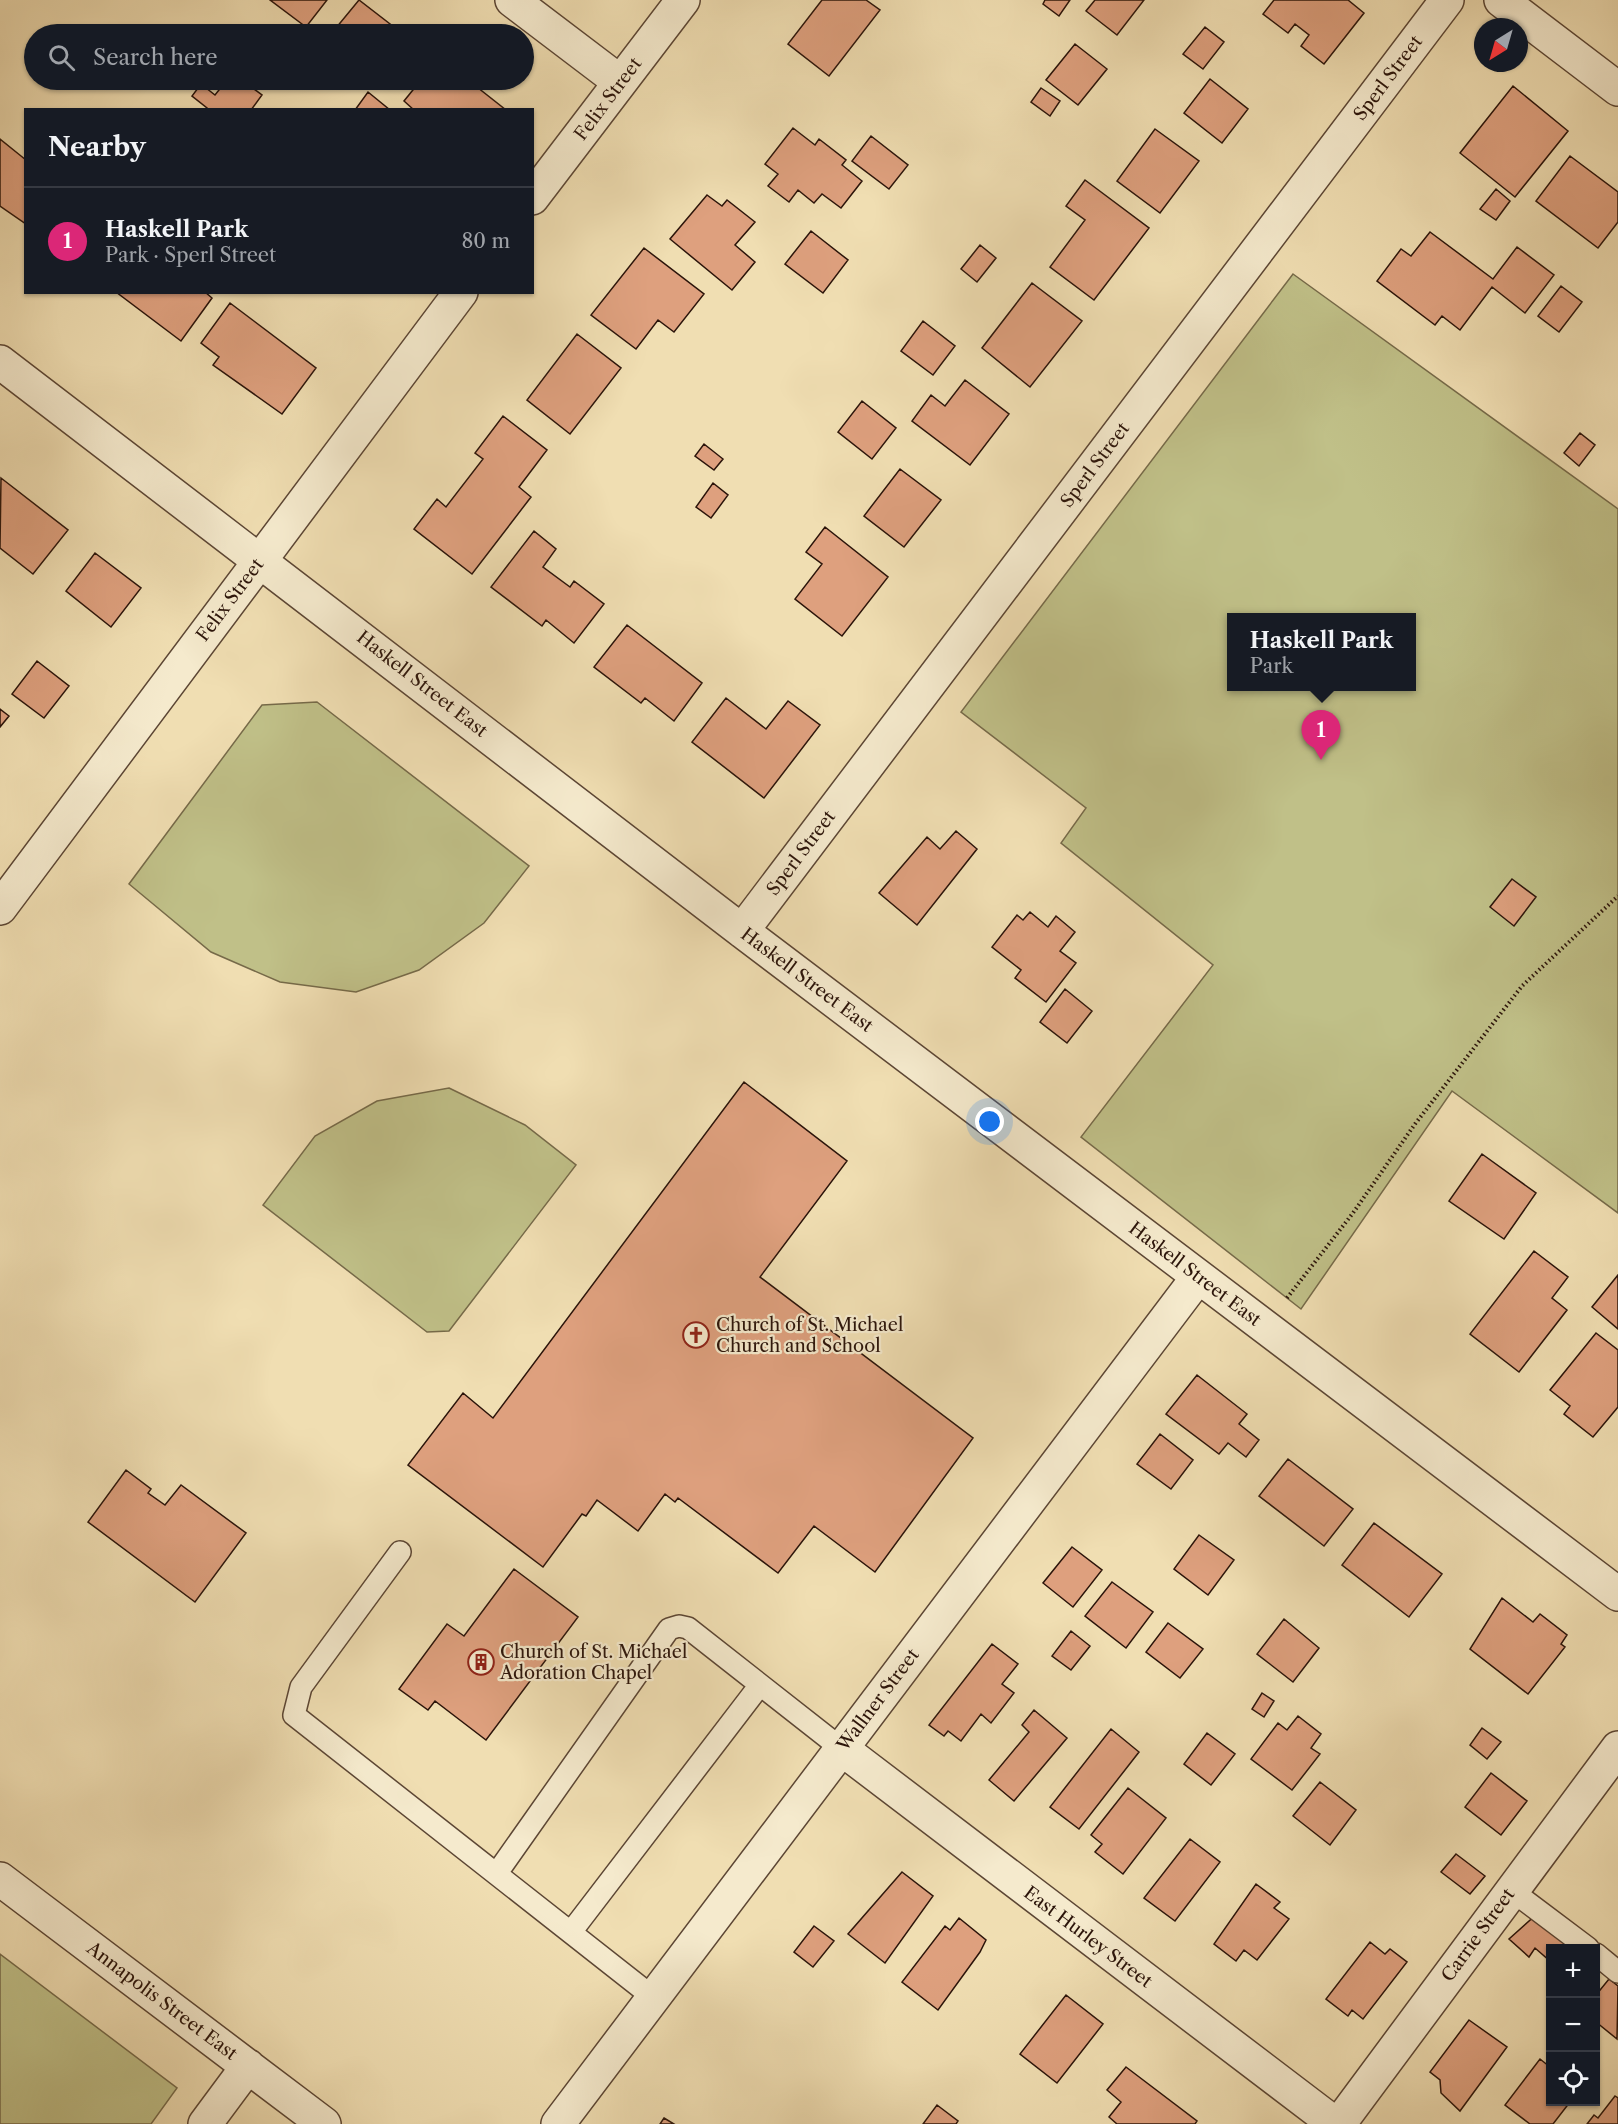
<!DOCTYPE html>
<meta charset="utf-8">
<style>
:root{--surface:#171b24;--page:#20242c;--text:#f1f3f6;--muted:#9ea1a6;--line:#363941;--accent:#db2777}
body{margin:0;font-family:"Libre Caslon Text",serif;background:var(--page);color:var(--text)}
.controls{position:absolute;right:18px;bottom:18px;display:grid;overflow:hidden;border-radius:0px;box-shadow:0 2px 4px #0004}
.controls button{width:54px;height:54px;display:grid;place-items:center;padding:0;border:0;border-bottom:2px solid var(--line);background:var(--surface);color:var(--text);font:30px sans-serif}
.compass{position:absolute;left:1474px;top:18px;width:54px;height:54px;border-radius:50%;background:var(--surface);box-shadow:0 2px 4px #0004;rotate:217deg}
.you{position:absolute;left:990px;top:1122px;width:21px;height:21px;margin:-15px;border:4px solid #fff;border-radius:50%;background:#1a73e8;box-shadow:0 0 0 9px #1a73e833}
.badge{display:grid;place-items:center;width:39px;height:39px;border-radius:50%;background:var(--accent);color:#fff;font-size:20px;font-weight:700}
.pin{position:absolute;translate:-50% -50px;filter:drop-shadow(0 2px 3px #0008)}
.pin::after{content:'';position:absolute;top:32px;width:21px;height:18px;background:inherit;clip-path:polygon(0 0,100% 0,50% 100%)}
.popup{position:absolute;left:1227px;top:613px;width:189px;height:78px;box-sizing:border-box;display:grid;place-content:center;border-radius:0px;background:var(--surface);filter:drop-shadow(0 2px 4px #0005);font-size:20px;white-space:nowrap;color:var(--muted)}
.popup b{font-size:22px;color:var(--text)}
.popup::after{content:'';position:absolute;left:50%;top:100%;margin-left:-12px;border:12px solid transparent;border-top-color:var(--surface)}
.list{margin:0;padding:0;list-style:none}
h2{display:flex;justify-content:space-between;align-items:center;height:78px;margin:0;padding:0 24px;font-size:26px}
h2 small{font-size:20px;font-weight:400;color:var(--muted)}
.list li{display:grid;grid-template-columns:39px 1fr auto;gap:18px;align-items:center;box-sizing:border-box;height:108px;padding:0 24px;border-top:2px solid var(--line)}
.list b{display:block;font-size:22px;white-space:nowrap}
.list p{margin:0;font-size:20px;white-space:nowrap;color:var(--muted)}
.list em{font-size:20px;font-style:normal;color:var(--muted)}
.icon{flex:none;width:33px;height:33px;fill:none;stroke:currentColor;stroke-width:2;stroke-linecap:round;stroke-linejoin:round}
.map{position:relative;flex:none;width:1618px;height:2124px;overflow:hidden}
.search{position:absolute;background:var(--surface);box-shadow:0 2px 4px #0004;left:24px;top:24px;width:510px;height:66px;display:flex;align-items:center;gap:15px;box-sizing:border-box;padding:0 21px;border-radius:33px;color:var(--muted);font-size:22px}
.panel{position:absolute;background:var(--surface);box-shadow:0 2px 4px #0004;left:24px;top:108px;width:510px;height:186px;border-radius:0px}
.map>svg:first-child{display:block}
</style>
<div class="map">
<svg width="1618" height="2124" viewBox="0 0 1618 2124">
<rect width="100%" height="100%" fill="#f0deb2"/>
<filter id="stains"><feTurbulence type="fractalNoise" baseFrequency=".00333" numOctaves="4"/><feColorMatrix values="0 0 0 0 .2 0 0 0 0 .09 0 0 0 0 .02 0 0 0 .5 -.17"/></filter>
<radialGradient id="worn" r=".72"><stop offset=".6" stop-color="#630" stop-opacity="0"/><stop offset="1" stop-color="#630" stop-opacity=".3"/></radialGradient>
<path fill="#c0c088" stroke="#766a49" stroke-width="1.5" fill-rule="evenodd" d="M 1293,274 L 1618,509 L 1618,1213 L 1452,1091 L 1301,1309 L 1081,1137 L 1213,965 L 1061,843 L 1086,808 L 961,712 ZM 1231,618 L 1411,618 L 1411,686 L 1231,686 Z
M 317,702 L 529,866 L 484,923 L 419,970 L 356,992 L 280,982 L 211,952 L 129,884 L 262,705 Z
M 449,1088 L 525,1125 L 576,1165 L 449,1331 L 427,1332 L 263,1205 L 315,1136 L 377,1101 Z
M 0,1954 L 177,2088 L 151,2124 L 0,2124 Z"/>
<path fill="#dea07e" stroke="#2b140a" stroke-width="1.5" d="M 270,0 L 327,0 L 306,27 Z
M 359,0 L 403,34 L 331,34 Z
M 822,0 L 866,0 L 880,10 L 829,76 L 788,44 Z
M 1045,0 L 1070,0 L 1059,16 L 1043,4 Z
M 1095,0 L 1144,0 L 1117,35 L 1086,11 Z
M 1274,0 L 1348,0 L 1364,13 L 1324,64 L 1301,46 L 1309,35 L 1295,24 L 1288,33 L 1263,14 Z
M 1205,27 L 1224,42 L 1203,69 L 1183,54 Z
M 1075,44 L 1107,69 L 1078,105 L 1046,80 Z
M 1210,79 L 1248,109 L 1222,143 L 1184,113 Z
M 227,80 L 242,80 L 262,95 L 251,110 L 206,110 L 207,108 L 192,96 L 201,84 L 215,95 Z
M 421,80 L 468,80 L 506,110 L 414,110 L 404,101 Z
M 1513,86 L 1568,131 L 1515,197 L 1460,153 Z
M 1041,88 L 1060,101 L 1050,116 L 1031,102 Z
M 368,92 L 390,110 L 355,110 Z
M 793,128 L 815,145 L 819,139 L 846,160 L 842,165 L 862,181 L 841,208 L 822,194 L 814,203 L 798,190 L 789,202 L 768,186 L 778,174 L 765,164 Z
M 1155,129 L 1199,161 L 1160,213 L 1117,181 Z
M 871,136 L 908,165 L 889,189 L 852,161 Z
M 0,139 L 26,160 L 26,224 L 0,206 Z
M 1570,156 L 1618,192 L 1618,222 L 1598,248 L 1536,201 Z
M 1085,180 L 1149,228 L 1094,300 L 1050,267 L 1085,220 L 1066,206 Z
M 1496,189 L 1510,201 L 1496,220 L 1480,209 Z
M 707,195 L 722,206 L 727,200 L 755,222 L 735,245 L 755,262 L 732,290 L 670,239 Z
M 811,231 L 848,260 L 823,293 L 785,264 Z
M 1430,232 L 1493,279 L 1517,247 L 1554,275 L 1525,313 L 1492,287 L 1460,330 L 1442,316 L 1435,325 L 1377,281 L 1401,249 L 1411,256 Z
M 980,245 L 996,258 L 977,282 L 961,269 Z
M 644,248 L 704,294 L 674,332 L 658,320 L 636,349 L 591,315 Z
M 1032,283 L 1082,321 L 1030,387 L 982,348 Z
M 1561,286 L 1582,302 L 1559,332 L 1538,316 Z
M 116,292 L 205,292 L 212,298 L 181,341 Z
M 230,303 L 316,368 L 282,414 L 213,365 L 219,357 L 201,343 Z
M 923,321 L 955,346 L 933,375 L 901,351 Z
M 577,334 L 621,368 L 570,434 L 527,400 Z
M 965,380 L 1009,414 L 970,465 L 912,421 L 931,395 L 945,406 Z
M 862,401 L 896,428 L 872,459 L 838,432 Z
M 503,416 L 547,450 L 519,487 L 531,497 L 472,574 L 414,529 L 437,499 L 446,507 L 483,459 L 475,453 Z
M 1580,433 L 1595,445 L 1579,466 L 1564,453 Z
M 704,444 L 723,459 L 714,470 L 695,456 Z
M 900,469 L 941,500 L 904,547 L 864,516 Z
M 1,478 L 68,530 L 33,574 L 0,548 Z
M 713,483 L 728,495 L 711,518 L 696,507 Z
M 825,527 L 888,577 L 842,636 L 795,599 L 822,564 L 806,552 Z
M 534,531 L 556,549 L 543,567 L 570,587 L 574,581 L 604,604 L 574,643 L 546,620 L 542,626 L 491,587 Z
M 95,553 L 141,588 L 111,627 L 66,591 Z
M 627,625 L 702,683 L 674,721 L 645,698 L 641,703 L 594,667 Z
M 37,661 L 69,686 L 44,718 L 12,694 Z
M 726,698 L 766,729 L 788,701 L 820,725 L 764,798 L 692,742 Z
M 0,709 L 9,716 L 0,727 Z
M 956,831 L 977,849 L 917,925 L 879,893 L 927,837 L 940,849 Z
M 1512,879 L 1536,897 L 1514,926 L 1490,907 Z
M 1030,912 L 1048,927 L 1056,916 L 1075,932 L 1060,951 L 1076,963 L 1046,1002 L 1015,978 L 1021,970 L 992,947 L 1017,915 L 1023,920 Z
M 1065,989 L 1092,1011 L 1067,1043 L 1040,1022 Z
M 744,1082 L 847,1161 L 760,1277 L 973,1438 L 875,1572 L 814,1526 L 778,1573 L 678,1498 L 675,1502 L 665,1494 L 638,1531 L 597,1500 L 586,1516 L 582,1514 L 543,1567 L 408,1465 L 463,1393 L 493,1418 Z
M 1482,1154 L 1536,1193 L 1504,1239 L 1449,1201 Z
M 1534,1251 L 1568,1277 L 1552,1298 L 1567,1310 L 1519,1372 L 1470,1334 Z
M 1618,1275 L 1618,1329 L 1592,1307 Z
M 1596,1333 L 1618,1350 L 1618,1407 L 1593,1437 L 1564,1414 L 1570,1406 L 1550,1390 Z
M 1197,1375 L 1247,1414 L 1239,1424 L 1259,1440 L 1246,1457 L 1228,1443 L 1219,1454 L 1166,1414 Z
M 1160,1434 L 1193,1460 L 1171,1489 L 1137,1464 Z
M 1288,1459 L 1353,1509 L 1324,1546 L 1259,1496 Z
M 126,1470 L 151,1489 L 148,1493 L 165,1505 L 181,1485 L 246,1533 L 195,1602 L 88,1522 Z
M 1374,1523 L 1442,1574 L 1409,1617 L 1342,1565 Z
M 1199,1535 L 1234,1560 L 1208,1595 L 1174,1569 Z
M 1072,1547 L 1102,1570 L 1073,1607 L 1043,1583 Z
M 514,1569 L 578,1617 L 486,1740 L 435,1701 L 428,1710 L 399,1689 L 447,1624 L 464,1636 Z
M 1112,1582 L 1153,1612 L 1126,1648 L 1085,1616 Z
M 1502,1598 L 1533,1622 L 1540,1614 L 1567,1635 L 1561,1644 L 1565,1647 L 1528,1694 L 1470,1649 Z
M 1284,1619 L 1319,1648 L 1293,1682 L 1257,1654 Z
M 1168,1623 L 1203,1649 L 1180,1678 L 1146,1652 Z
M 1071,1631 L 1090,1646 L 1071,1670 L 1052,1656 Z
M 992,1644 L 1018,1664 L 1002,1684 L 1014,1693 L 991,1723 L 981,1714 L 961,1741 L 948,1731 L 944,1736 L 929,1725 Z
M 1262,1693 L 1274,1701 L 1264,1717 L 1252,1709 Z
M 1034,1710 L 1067,1738 L 1014,1801 L 989,1780 L 1029,1732 L 1022,1725 Z
M 1298,1716 L 1321,1734 L 1311,1748 L 1320,1754 L 1292,1790 L 1251,1759 L 1278,1723 L 1287,1730 Z
M 1482,1728 L 1501,1742 L 1487,1759 L 1470,1745 Z
M 1111,1729 L 1139,1752 L 1079,1829 L 1050,1807 Z
M 1207,1733 L 1235,1754 L 1211,1785 L 1184,1764 Z
M 1491,1773 L 1527,1801 L 1501,1835 L 1465,1807 Z
M 1320,1782 L 1356,1810 L 1330,1845 L 1293,1816 Z
M 1128,1788 L 1166,1818 L 1123,1874 L 1095,1852 L 1102,1844 L 1091,1835 Z
M 1190,1839 L 1220,1862 L 1175,1921 L 1144,1898 Z
M 1456,1854 L 1485,1876 L 1470,1894 L 1441,1872 Z
M 902,1872 L 933,1896 L 885,1963 L 848,1934 Z
M 1256,1884 L 1280,1902 L 1274,1908 L 1289,1919 L 1257,1960 L 1244,1950 L 1236,1961 L 1214,1944 Z
M 1538,1913 L 1574,1945 L 1571,1948 L 1550,1948 L 1550,1961 L 1535,1948 L 1529,1957 L 1509,1939 Z
M 959,1918 L 986,1940 L 980,1952 L 938,2010 L 902,1982 L 945,1926 L 950,1930 Z
M 814,1926 L 834,1941 L 813,1967 L 794,1952 Z
M 1370,1942 L 1385,1954 L 1390,1949 L 1407,1962 L 1363,2019 L 1352,2010 L 1348,2016 L 1326,1999 Z
M 1609,1979 L 1618,1986 L 1617,2039 L 1596,2022 L 1596,1995 Z
M 1066,1995 L 1103,2024 L 1057,2083 L 1020,2054 Z
M 1469,2020 L 1507,2047 L 1460,2111 L 1441,2093 L 1440,2080 L 1430,2072 Z
M 1540,2059 L 1550,2067 L 1550,2102 L 1570,2102 L 1553,2124 L 1530,2124 L 1505,2105 Z
M 1126,2067 L 1197,2121 L 1195,2124 L 1117,2124 L 1109,2117 L 1121,2102 L 1107,2090 Z
M 1615,2096 L 1618,2098 L 1618,2124 L 1587,2124 L 1594,2115 L 1598,2118 Z
M 937,2105 L 958,2121 L 956,2124 L 923,2124 Z
M 664,2118 L 674,2124 L 660,2124 Z"/>
<g fill="none" stroke-linecap="round" stroke-linejoin="round">
<g stroke="#5c4634" stroke-width="24">
<path id="lane" d="M 400,1552 L 301,1687 L 294,1715 L 654,1998
M 497,1873 L 669,1629 L 679,1626 L 688,1628 L 842,1749
M 1511,1890 L 1588,1948
M 571,1932 L 760,1685
M 1596,1954 L 1618,1972"/>
</g>
<g stroke="#5c4634" stroke-width="36">
<path id="street" d="M 512,0 L 620,82
M 1501,0 L 1618,89
M 532,198 L 683,0
M 0,362 L 742,931 L 1618,1594
M 0,908 L 461,292
M 742,931 L 1447,0
M 842,1749 L 1335,2124
M 0,1879 L 324,2124
M 205,2124 L 248,2066
M 558,2124 L 1198,1277
M 1339,2124 L 1618,1748"/>
</g>
<path stroke="#2b140a" stroke-width="4" stroke-dasharray="1.5 3" stroke-linecap="butt" d="M 1287,1298 L 1353,1213 L 1415,1124 L 1522,986 L 1618,896"/>
<use href="#lane" stroke="#f5eacd" stroke-width="21"/>
<use href="#street" stroke="#f5eacd" stroke-width="33"/>
</g>
<defs>
<g id="church-ring" transform="scale(1.35)"><circle r="9.5" fill="#f5eacd" stroke="#8f2418" stroke-width="1.5"/><path d="M-1.2-6h2.4v3.5h3.3v2.4h-3.3V6h-2.4V-.1h-3.3v-2.4h3.3Z" fill="#8f2418"/></g>
<g id="building-ring" transform="scale(1.35)"><circle r="9.5" fill="#f5eacd" stroke="#8f2418" stroke-width="1.5"/><path d="M-4-6H4V6H1V3H-1V6H-4ZM-2.5-4.3h1.7v1.8h-1.7ZM.8-4.3h1.7v1.8H.8ZM-2.5-1h1.7V.8h-1.7ZM.8-1h1.7V.8H.8Z" fill="#8f2418"/></g>
</defs>
<g fill-rule="evenodd">
<use href="#church-ring" x="696" y="1335"/>
<use href="#building-ring" x="481" y="1662"/>
</g>
<g text-anchor="middle" stroke-width="4.5" stroke-linejoin="round" paint-order="stroke">
<g font-size="18" fill="#2b140a" stroke="#f5eacd">
<text transform="translate(1388 78) rotate(-53)" y="6">Sperl Street</text>
<text transform="translate(608 99) rotate(-53)" y="6">Felix Street</text>
<text transform="translate(1095 465) rotate(-53)" y="6">Sperl Street</text>
<text transform="translate(230 600) rotate(-53)" y="6">Felix Street</text>
<text transform="translate(422 684) rotate(38)" y="6">Haskell Street East</text>
<text transform="translate(801 853) rotate(-53)" y="6">Sperl Street</text>
<text transform="translate(807 980) rotate(37)" y="6">Haskell Street East</text>
<text transform="translate(1195 1274) rotate(37)" y="6">Haskell Street East</text>
<text transform="translate(878 1700) rotate(-53)" y="6">Wallner Street</text>
<text transform="translate(1478 1935) rotate(-54)" y="6">Carrie Street</text>
<text transform="translate(1088 1937) rotate(37)" y="6">East Hurley Street</text>
<text transform="translate(162 2001) rotate(37)" y="6">Annapolis Street East</text>
</g>
<g font-size="18" fill="#2b140a" stroke="#f5eacd" text-anchor="start">
<text x="716" y="1331">Church of St. Michael<tspan x="716" dy="21">Church and School</tspan></text>
<text x="500" y="1658">Church of St. Michael<tspan x="500" dy="21">Adoration Chapel</tspan></text>
</g>
</g>
<rect width="100%" height="100%" filter="url(#stains)"/>
<rect width="100%" height="100%" fill="url(#worn)"/>
</svg>
<div class="controls">
<button>+</button>
<button>−</button>
<button><svg class="icon" aria-label="locate" viewBox="0 0 24 24"><circle cx="12" cy="12" r="6"/><path d="M12 2v4M12 18v4M2 12h4M18 12h4"/></svg></button>
</div>
<svg class="compass" viewBox="-18 -18 36 36"><path d="M0-13l5 13h-10z" fill="#e53935"/><path d="M0 13l5-13h-10z" fill="#9ea1a6"/></svg>
<div class="you"></div>
<div class="pin badge" style="left:1321px;top:760px">1</div>
<div class="popup"><b>Haskell Park</b>Park</div>
<div class="search"><svg class="icon" aria-label="search" viewBox="0 0 24 24"><circle cx="10" cy="10" r="6"/><path d="M15 15l6 6"/></svg>Search here</div>
<section class="panel">
<h2>Nearby<small></small></h2>
<ul class="list">
<li><span class="badge">1</span><div><b>Haskell Park</b><p>Park · Sperl Street</p></div><em>80 m</em></li>
</ul>
</section>
</div>
